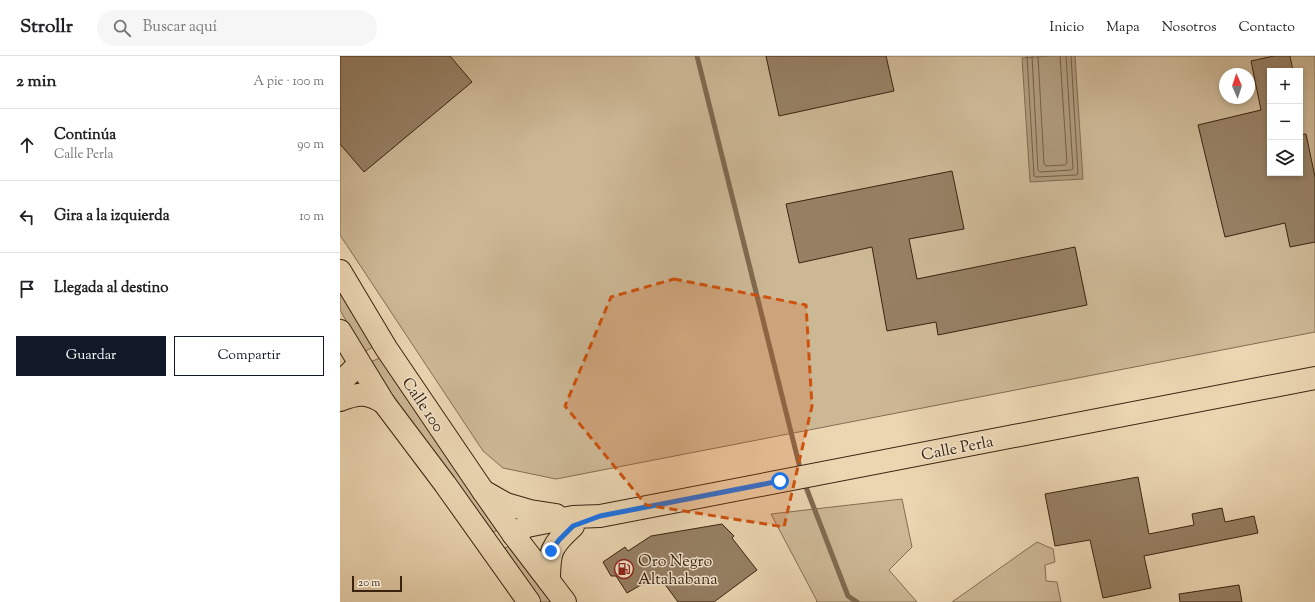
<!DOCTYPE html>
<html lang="es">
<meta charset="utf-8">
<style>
:root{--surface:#fff;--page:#f6f6f6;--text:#202124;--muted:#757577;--line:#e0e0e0;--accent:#111827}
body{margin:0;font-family:"Sorts Mill Goudy",serif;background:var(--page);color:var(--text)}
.controls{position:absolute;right:12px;top:12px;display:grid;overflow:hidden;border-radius:0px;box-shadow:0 2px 6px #0003}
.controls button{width:36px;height:36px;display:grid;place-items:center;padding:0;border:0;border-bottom:1px solid var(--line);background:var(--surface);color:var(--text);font:20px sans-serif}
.compass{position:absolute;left:879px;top:12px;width:36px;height:36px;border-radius:50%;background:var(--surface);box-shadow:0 2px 6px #0003;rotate:357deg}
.scale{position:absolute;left:12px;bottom:10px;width:50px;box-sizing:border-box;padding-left:4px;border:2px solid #392310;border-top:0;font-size:11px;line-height:14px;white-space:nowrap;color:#392310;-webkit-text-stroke:3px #f2e4cd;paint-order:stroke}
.stop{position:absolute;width:12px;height:12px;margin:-9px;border:3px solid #1a73e8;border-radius:50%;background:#fff}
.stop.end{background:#1a73e8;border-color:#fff;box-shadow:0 1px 4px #0008}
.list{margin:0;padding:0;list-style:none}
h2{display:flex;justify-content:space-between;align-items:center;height:52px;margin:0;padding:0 16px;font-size:17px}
h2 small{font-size:13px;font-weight:400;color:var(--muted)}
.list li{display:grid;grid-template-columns:26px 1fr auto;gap:12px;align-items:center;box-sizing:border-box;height:72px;padding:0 16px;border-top:1px solid var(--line)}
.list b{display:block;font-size:15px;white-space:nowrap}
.list p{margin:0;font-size:13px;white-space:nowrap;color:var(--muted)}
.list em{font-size:13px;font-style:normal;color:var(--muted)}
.actions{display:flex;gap:8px;padding:12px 16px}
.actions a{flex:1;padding:9px 0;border:1px solid var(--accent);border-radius:0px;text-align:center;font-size:14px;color:var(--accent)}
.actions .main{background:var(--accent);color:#fff}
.icon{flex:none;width:22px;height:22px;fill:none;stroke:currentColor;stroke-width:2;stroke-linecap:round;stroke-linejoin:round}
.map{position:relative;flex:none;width:975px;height:546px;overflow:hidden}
header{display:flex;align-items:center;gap:24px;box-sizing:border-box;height:56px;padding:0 20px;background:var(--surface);border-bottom:1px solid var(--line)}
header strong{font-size:19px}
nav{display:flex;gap:22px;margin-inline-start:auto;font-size:14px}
.search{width:280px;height:36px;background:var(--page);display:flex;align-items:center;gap:10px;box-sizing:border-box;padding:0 14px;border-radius:22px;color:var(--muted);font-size:15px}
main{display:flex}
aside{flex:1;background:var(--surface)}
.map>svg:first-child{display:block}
</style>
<header>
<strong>Strollr</strong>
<div class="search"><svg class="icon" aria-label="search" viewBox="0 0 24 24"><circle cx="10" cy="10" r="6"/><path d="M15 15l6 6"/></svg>Buscar aquí</div>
<nav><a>Inicio</a><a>Mapa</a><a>Nosotros</a><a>Contacto</a></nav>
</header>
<main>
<aside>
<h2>2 min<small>A pie · 100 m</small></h2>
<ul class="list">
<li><svg class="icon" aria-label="ahead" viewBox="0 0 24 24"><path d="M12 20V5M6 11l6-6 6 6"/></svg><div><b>Continúa</b><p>Calle Perla</p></div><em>90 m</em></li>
<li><svg class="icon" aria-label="left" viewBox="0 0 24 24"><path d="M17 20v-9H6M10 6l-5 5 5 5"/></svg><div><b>Gira a la izquierda</b></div><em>10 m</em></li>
<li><svg class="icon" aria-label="arrive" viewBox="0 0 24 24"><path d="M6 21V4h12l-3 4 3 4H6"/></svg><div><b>Llegada al destino</b></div></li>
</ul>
<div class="actions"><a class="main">Guardar</a><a>Compartir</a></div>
</aside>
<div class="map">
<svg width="975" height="546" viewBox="0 0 975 546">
<rect width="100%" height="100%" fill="#ebd6b2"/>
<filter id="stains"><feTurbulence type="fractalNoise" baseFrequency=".005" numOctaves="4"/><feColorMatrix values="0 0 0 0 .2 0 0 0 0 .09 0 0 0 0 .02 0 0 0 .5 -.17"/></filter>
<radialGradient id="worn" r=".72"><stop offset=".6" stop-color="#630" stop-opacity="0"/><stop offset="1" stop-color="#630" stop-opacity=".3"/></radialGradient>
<path fill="#cdb896" stroke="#836e53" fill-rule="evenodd" d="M 0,0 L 975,0 L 975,276 L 216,423 L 163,412 L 143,395 L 0,179 ZM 930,15 L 960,15 L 960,117 L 930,117 ZM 885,18 L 909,18 L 909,42 L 885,42 Z
M 0,235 L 33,291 L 24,296 L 0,254 Z
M 40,302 L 158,474 L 151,477 L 51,340 L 30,306 Z
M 562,443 L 572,491 L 549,514 L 577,546 L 476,546 L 477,545 L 431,458 Z
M 697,486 L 713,493 L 715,506 L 705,509 L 706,525 L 717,526 L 721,546 L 612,546 Z
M 170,490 L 214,546 L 200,546 L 162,493 Z"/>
<path fill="#ae997b" stroke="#7f6a50" d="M 711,0 L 735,0 L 743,123 L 690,126 L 682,2 Z"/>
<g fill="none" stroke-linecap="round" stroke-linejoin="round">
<path stroke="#745e46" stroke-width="1" d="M 687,0 L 694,120 L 696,121 L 736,119 L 738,118 L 731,0
M 692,0 L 698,114 L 700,116 L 731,114 L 733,113 L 726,0
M 698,0 L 704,108 L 706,110 L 725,109 L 727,107 L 720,0"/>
<path stroke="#7f6a50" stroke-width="5" d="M 357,0 L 461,416
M 464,426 L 508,540 L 517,546"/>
</g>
<path fill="#968064" stroke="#392310" d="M 0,0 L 110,0 L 132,26 L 24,116 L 0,88 Z
M 426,0 L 546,0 L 554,35 L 439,60 Z
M 934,0 L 950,0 L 953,15 L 930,15 L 930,117 L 960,117 L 960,79 L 966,78 L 975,121 L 975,186 L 950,191 L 945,167 L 885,181 L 858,69 L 921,54 L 911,5 Z
M 612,115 L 624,173 L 569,183 L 577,223 L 735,191 L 747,249 L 598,279 L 596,266 L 547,275 L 532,191 L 459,207 L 446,148 Z
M 798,421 L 809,478 L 854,469 L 852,458 L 882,452 L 885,466 L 914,460 L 918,477 L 804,500 L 811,532 L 763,542 L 750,484 L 715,490 L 705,438 Z
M 382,468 L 394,480 L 392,482 L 417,514 L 374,546 L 338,546 L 318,519 L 287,537 L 276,520 L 271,520 L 263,506 L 285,491 L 288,495 L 311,480 Z
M 899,529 L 902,546 L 840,546 L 839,538 Z"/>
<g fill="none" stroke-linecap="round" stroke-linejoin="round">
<g stroke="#392310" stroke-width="24">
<path id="major" d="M 0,327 L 16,311 L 18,305
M 0,344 C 18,337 28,336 44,347
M 143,435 L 166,448 L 190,455 L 216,459
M 173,478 L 187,470 L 233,461 L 260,460 L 975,322
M 209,525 C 209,495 211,490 233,470"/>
</g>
<g stroke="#392310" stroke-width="24">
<path id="highway" d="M 0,215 L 46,292 L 143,435 L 173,478 L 225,546
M 0,275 L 44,347 L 105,428 L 189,546"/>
</g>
<use href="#major" stroke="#ebd6b2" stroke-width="22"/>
<use href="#highway" stroke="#ebd6b2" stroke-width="22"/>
</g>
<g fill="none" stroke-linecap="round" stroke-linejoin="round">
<path stroke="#1a73e8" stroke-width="5" d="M 211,495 L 219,484 L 233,470 L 260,460 L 440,425"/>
</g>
<path fill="#ce510d" fill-opacity="0.2" stroke="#ce510d" stroke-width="3" stroke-dasharray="8 5" stroke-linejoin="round" d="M 334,223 L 466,249 L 472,350 L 444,471 L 306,449 L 225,350 L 271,241 Z"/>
<defs>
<g id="fuel-ring" transform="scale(1)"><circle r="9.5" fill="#f2e4cd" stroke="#8f2418" stroke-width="1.5"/><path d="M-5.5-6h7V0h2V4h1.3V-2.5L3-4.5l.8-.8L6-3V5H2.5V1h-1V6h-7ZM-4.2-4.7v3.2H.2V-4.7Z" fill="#8f2418"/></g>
</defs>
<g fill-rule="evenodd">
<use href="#fuel-ring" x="284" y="513"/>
</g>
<g text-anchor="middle" stroke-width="3" stroke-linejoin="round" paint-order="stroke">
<g font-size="16" fill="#392310" stroke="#f2e4cd">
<text transform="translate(84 348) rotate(56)" y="6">Calle 100</text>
<text transform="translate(617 391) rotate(-11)" y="6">Calle Perla</text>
</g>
<g font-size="16" fill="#392310" stroke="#f2e4cd" text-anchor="start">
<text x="298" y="510">Oro Negro<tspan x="298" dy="18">Altahabana</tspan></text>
</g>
</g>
<rect width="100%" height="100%" filter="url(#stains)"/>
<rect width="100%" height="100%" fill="url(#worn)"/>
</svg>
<div class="controls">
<button>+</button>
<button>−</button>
<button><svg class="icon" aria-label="layers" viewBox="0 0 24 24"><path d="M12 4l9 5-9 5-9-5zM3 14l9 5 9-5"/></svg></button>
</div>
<svg class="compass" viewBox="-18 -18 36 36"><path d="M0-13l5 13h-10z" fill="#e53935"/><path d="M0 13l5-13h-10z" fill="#757577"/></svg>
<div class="scale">20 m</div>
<div class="stop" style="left:440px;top:425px"></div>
<div class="stop end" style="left:211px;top:495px"></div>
</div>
</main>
